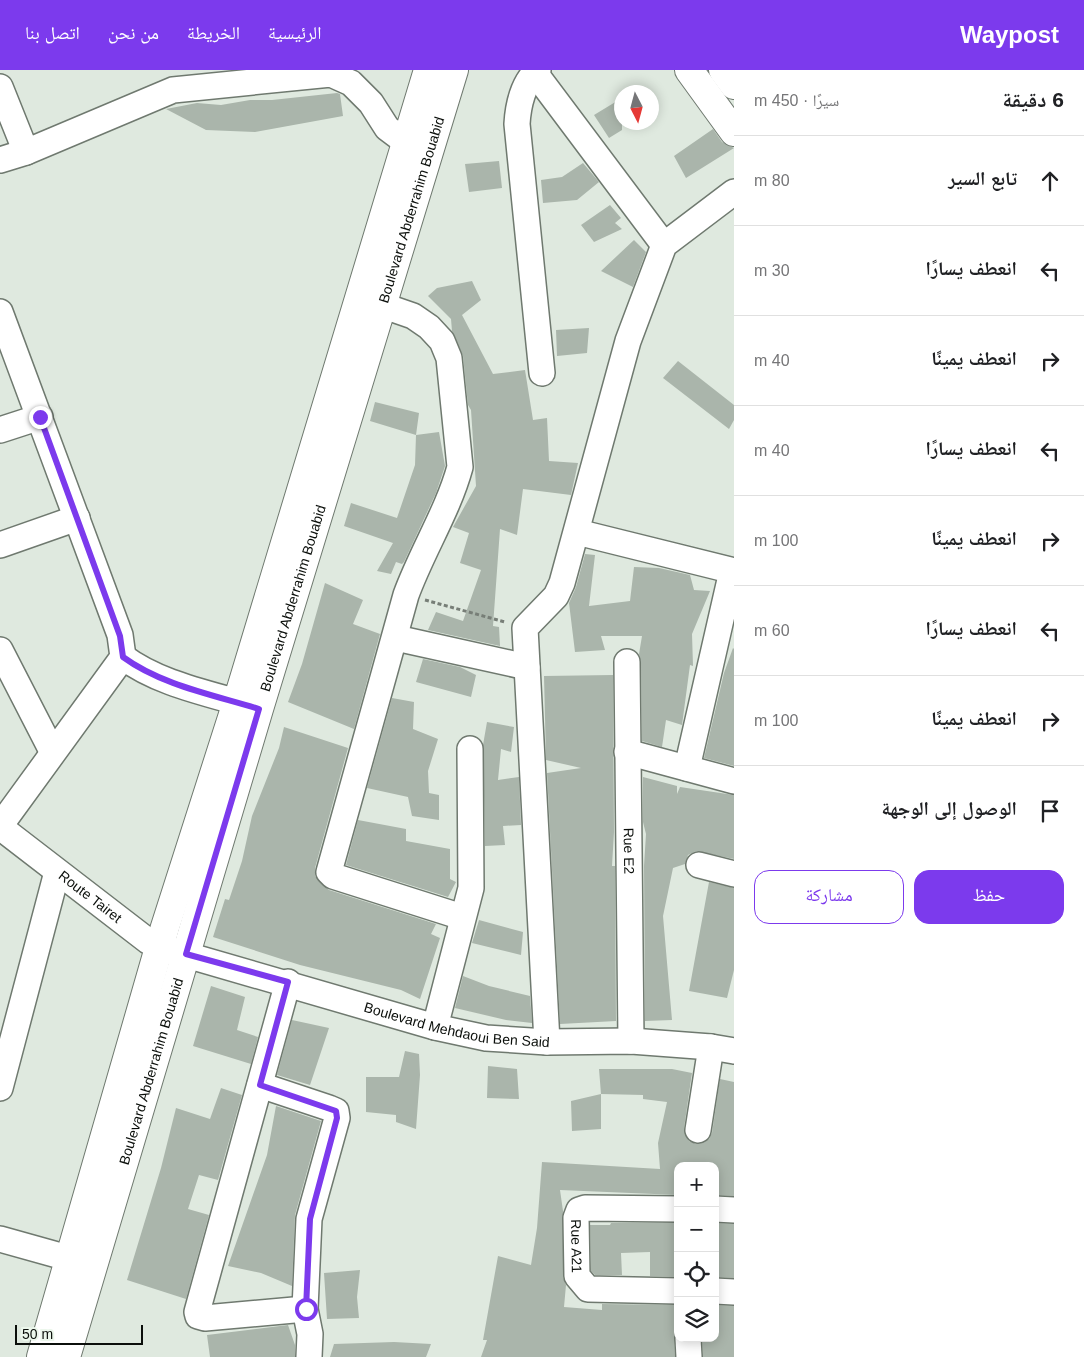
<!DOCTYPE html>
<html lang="ar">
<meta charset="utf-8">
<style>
:root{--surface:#fff;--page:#f2f2f2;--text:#202124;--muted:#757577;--line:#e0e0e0;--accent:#7c3aed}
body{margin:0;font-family:Arial,"Noto Naskh Arabic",sans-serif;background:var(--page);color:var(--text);direction:rtl}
.controls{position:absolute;right:15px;bottom:15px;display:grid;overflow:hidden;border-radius:10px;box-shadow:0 2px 12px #0003}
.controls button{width:45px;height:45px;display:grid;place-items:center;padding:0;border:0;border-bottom:1px solid var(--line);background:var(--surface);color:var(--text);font:25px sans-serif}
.compass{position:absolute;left:614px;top:15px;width:45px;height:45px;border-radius:50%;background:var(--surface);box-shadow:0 2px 12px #0003;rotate:174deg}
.scale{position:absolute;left:15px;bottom:12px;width:128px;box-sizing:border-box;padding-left:5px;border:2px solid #0b0f0b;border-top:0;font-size:14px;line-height:18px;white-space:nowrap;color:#0b0f0b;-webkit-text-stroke:4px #ecf7ec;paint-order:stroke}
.stop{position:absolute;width:15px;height:15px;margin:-11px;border:4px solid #7c3aed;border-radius:50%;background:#fff}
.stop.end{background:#7c3aed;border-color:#fff;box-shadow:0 1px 5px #0008}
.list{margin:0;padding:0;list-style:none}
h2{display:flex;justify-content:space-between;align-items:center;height:65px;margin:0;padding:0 20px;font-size:21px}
h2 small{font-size:16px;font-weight:400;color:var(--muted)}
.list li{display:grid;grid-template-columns:32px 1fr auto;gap:15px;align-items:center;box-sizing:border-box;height:90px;padding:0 20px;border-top:1px solid var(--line)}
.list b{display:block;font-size:19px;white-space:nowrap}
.list em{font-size:16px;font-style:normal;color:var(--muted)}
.actions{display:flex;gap:10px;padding:15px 20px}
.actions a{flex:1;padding:11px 0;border:1px solid var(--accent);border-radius:15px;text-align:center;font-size:18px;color:var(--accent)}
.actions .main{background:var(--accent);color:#fff}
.icon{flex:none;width:28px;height:28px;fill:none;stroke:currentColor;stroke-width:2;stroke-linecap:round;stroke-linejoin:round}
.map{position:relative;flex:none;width:734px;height:1287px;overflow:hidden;direction:ltr}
header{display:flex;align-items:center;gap:30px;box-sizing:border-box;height:70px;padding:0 25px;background:var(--accent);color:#fff}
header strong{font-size:24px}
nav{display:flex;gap:28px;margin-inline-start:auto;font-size:18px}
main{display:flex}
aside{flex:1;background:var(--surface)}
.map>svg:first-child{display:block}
</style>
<header>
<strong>Waypost</strong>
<nav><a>الرئيسية</a><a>الخريطة</a><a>من نحن</a><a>اتصل بنا</a></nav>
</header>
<main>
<aside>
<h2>6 دقيقة<small>سيرًا · 450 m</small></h2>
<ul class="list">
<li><svg class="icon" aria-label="ahead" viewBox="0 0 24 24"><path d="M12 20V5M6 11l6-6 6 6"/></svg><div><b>تابع السير</b></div><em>80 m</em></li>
<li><svg class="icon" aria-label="left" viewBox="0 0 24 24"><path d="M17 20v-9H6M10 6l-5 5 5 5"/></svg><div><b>انعطف يسارًا</b></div><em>30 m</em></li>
<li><svg class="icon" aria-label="right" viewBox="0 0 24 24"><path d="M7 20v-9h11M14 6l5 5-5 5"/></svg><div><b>انعطف يمينًا</b></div><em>40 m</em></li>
<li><svg class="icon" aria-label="left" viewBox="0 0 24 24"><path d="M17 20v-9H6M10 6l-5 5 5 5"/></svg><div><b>انعطف يسارًا</b></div><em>40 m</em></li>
<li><svg class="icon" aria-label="right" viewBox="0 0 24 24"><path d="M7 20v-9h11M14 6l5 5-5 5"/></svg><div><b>انعطف يمينًا</b></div><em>100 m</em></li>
<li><svg class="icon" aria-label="left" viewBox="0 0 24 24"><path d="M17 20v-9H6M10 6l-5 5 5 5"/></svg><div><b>انعطف يسارًا</b></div><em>60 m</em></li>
<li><svg class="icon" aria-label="right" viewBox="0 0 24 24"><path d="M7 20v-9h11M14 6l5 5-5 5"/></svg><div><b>انعطف يمينًا</b></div><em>100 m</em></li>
<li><svg class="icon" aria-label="arrive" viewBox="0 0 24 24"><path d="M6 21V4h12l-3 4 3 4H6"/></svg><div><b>الوصول إلى الوجهة</b></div></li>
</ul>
<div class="actions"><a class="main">حفظ</a><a>مشاركة</a></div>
</aside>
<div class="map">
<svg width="734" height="1287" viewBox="0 0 734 1287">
<rect width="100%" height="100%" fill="#dfe9df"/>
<path fill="#aab5ab" d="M 337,23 L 340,24 L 343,46 L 255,62 L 206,60 L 166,39 L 197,33 L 221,35 L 250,30 L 272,30 Z
M 622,28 L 622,60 L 609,68 L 594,45 Z
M 713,59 L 722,72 L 734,78 L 686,108 L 674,86 Z
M 499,91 L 502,118 L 469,122 L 465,94 Z
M 583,93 L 599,112 L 577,130 L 543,133 L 541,110 L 562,107 Z
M 610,135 L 621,148 L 615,153 L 622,159 L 594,172 L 581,155 Z
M 634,170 L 646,182 L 633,217 L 601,201 Z
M 472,211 L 481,230 L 462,245 L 493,304 L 525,300 L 533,350 L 547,348 L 549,391 L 578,393 L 571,425 L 523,419 L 517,465 L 500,459 L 493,556 L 499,557 L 500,576 L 428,560 L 436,542 L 463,551 L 481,500 L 460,493 L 469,463 L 453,457 L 476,416 L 471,340 L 468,335 L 463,286 L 452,261 L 451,249 L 428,226 L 437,218 Z
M 589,258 L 587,283 L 557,286 L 556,260 Z
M 678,291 L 734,335 L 734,350 L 729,359 L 663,308 Z
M 375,332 L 419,343 L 416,365 L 370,351 Z
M 439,362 L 445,396 L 436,423 L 404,492 L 402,494 L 396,492 L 391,504 L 377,501 L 393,473 L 344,456 L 351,433 L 397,448 L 415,395 L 416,365 Z
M 585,484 L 595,485 L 589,536 L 630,531 L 634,497 L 659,498 L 690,505 L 694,520 L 710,521 L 692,564 L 693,596 L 690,595 L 682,655 L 666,650 L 662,677 L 642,671 L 641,592 L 639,584 L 642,566 L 601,566 L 605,580 L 575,582 L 569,533 L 576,517 Z
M 325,513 L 363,530 L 353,554 L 380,564 L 354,659 L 288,632 L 302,594 Z
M 733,578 L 734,579 L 734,696 L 704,688 L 724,603 Z
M 423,589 L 460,597 L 476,605 L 471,627 L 416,612 Z
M 613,605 L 614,762 L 612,796 L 615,796 L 616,951 L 560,954 L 547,703 L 581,698 L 546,690 L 544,606 Z
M 392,628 L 414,632 L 413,659 L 438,669 L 428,701 L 429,723 L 439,725 L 439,750 L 412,746 L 408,727 L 367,718 Z
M 487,652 L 514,657 L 511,682 L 501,679 L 498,710 L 519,707 L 521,755 L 503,756 L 505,775 L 485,776 L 483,675 Z
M 284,657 L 348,678 L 315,798 L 315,806 L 329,820 L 436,854 L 431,864 L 440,868 L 420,929 L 401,920 L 300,895 L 213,867 L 225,829 L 229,830 L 242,791 L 252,746 L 279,678 Z
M 643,707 L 677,716 L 677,724 L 680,717 L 734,725 L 734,789 L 696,781 L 688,785 L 685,794 L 673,798 L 663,846 L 672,950 L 645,951 L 644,796 L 646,764 L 643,752 Z
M 358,750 L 406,759 L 406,771 L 450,779 L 450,809 L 456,812 L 448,827 L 346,795 Z
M 709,812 L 734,818 L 734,900 L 727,928 L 689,921 Z
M 479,850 L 523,862 L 521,885 L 472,873 Z
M 463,906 L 489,916 L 530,926 L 532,953 L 506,950 L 455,938 Z
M 211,916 L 245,927 L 237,960 L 258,967 L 251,994 L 193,976 Z
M 292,950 L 329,958 L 310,1015 L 277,1005 Z
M 405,981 L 419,984 L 420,1005 L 416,1059 L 396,1052 L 396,1045 L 366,1042 L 366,1007 L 399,1007 Z
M 488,996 L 517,999 L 519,1029 L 487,1028 Z
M 599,999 L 672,999 L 692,1003 L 684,1058 L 689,1071 L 696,1074 L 709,1069 L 712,1063 L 720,1009 L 734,1012 L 734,1126 L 715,1125 L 715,1096 L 678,1096 L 678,1125 L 560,1120 L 563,1141 L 563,1206 L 566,1215 L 564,1237 L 602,1240 L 602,1234 L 678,1235 L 678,1259 L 674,1269 L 675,1287 L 481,1287 L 487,1270 L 483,1270 L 498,1186 L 531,1195 L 537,1158 L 542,1092 L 660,1099 L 658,1073 L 667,1032 L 643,1029 L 643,1025 L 601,1024 Z
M 221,1018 L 242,1025 L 218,1110 L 199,1105 L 188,1139 L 209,1145 L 186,1229 L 127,1210 L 161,1098 L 176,1038 L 210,1049 Z
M 601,1024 L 601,1059 L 572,1061 L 571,1031 Z
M 276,1036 L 321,1051 L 295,1145 L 292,1216 L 261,1203 L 228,1196 L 267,1085 Z
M 611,1153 L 678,1153 L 678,1207 L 650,1206 L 650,1182 L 621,1183 L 622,1205 L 595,1205 L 591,1201 L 590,1155 L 610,1155 Z
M 715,1153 L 734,1154 L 734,1208 L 715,1207 Z
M 360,1200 L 357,1227 L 359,1248 L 327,1249 L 324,1203 Z
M 715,1235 L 734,1236 L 734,1287 L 703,1287 L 702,1268 L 715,1268 Z
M 288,1255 L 295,1275 L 295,1287 L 210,1287 L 207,1265 Z
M 394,1272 L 431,1274 L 426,1287 L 330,1287 L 334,1274 Z"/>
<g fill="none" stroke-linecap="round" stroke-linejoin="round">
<g stroke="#6f796f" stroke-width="28">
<g id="minor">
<path d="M 538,0 C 523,12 518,36 517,54 L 542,303"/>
<path d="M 535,3 L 664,175"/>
<path d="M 0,17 L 26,82"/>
<path d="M 0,90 L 26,82 L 173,20 L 331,4 L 351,13 L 371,33 L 387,58 L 407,73"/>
<path d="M 364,229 L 413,246 L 429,257 L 442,271 L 449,288 L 460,397 C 448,441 422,481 406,525 L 329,802 L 333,806 L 462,847"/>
<path d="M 0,242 L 120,565 L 123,587 L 0,756"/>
<path d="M 0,360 L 40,347"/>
<path d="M 577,462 L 734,501"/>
<path d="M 0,475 L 77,448"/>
<path d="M 396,568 L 527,597"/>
<path d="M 0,580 L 52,681"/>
<path d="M 123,587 C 160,615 213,624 257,638"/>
<path id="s1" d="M 627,592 L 631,971"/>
<path d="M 627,682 L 734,711"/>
<path d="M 687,698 L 732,501"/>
<path id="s2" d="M 0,757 L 148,871 L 159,877 L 435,957 L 486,968 L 547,972 L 631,971 L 711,977 L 734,981"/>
<path d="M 699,795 L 734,804"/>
<path d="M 288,912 L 197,1242 L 198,1246 L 205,1248 L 305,1239"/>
<path d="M 435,957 L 471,818 L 470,679"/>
<path d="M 547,972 L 525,558 L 556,526 L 562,513 L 628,271 L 664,175 L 734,122"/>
<path d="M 260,1015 L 329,1038 L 336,1041 L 337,1048 L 309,1149 L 305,1239 L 310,1264 L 309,1287"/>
<path d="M 0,1018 L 57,802"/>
<path d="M 698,1060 L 711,977"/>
<path id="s3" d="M 678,1139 L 585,1138 L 579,1140 L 576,1148 L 577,1206 L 588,1219 L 678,1221"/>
<path d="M 715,1139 L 734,1140"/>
<path d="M 0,1169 L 68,1188"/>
<path d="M 715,1221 L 734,1222"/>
<path d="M 688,1268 L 689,1287"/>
</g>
</g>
<g stroke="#6f796f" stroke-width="30">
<g id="major">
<path d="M 689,0 L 734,62"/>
<path d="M 723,0 L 734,15"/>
<path d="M 41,1287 L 165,857 L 237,632 L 428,0"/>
<path id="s4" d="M 66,1287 L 259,639 L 454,0"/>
</g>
</g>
<path stroke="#777e77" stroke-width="3" stroke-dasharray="4 2.5" stroke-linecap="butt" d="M 425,530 L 505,552"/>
<use href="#minor" stroke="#fff" stroke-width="25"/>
<use href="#major" stroke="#fff" stroke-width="28"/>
</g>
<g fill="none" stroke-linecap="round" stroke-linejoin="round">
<path stroke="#7c3aed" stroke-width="6" d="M 40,347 L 120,566 L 123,587 C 161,615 214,625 259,639 L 186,884 L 288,912 L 260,1015 L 336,1041 L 337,1048 L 310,1149 L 306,1239"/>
</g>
<g text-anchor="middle" stroke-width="5" stroke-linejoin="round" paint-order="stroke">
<g font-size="14" fill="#0b0f0b" stroke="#ecf7ec">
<text dy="5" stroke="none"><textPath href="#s4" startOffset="1198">Boulevard Abderrahim Bouabid</textPath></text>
<text dy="5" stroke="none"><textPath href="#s4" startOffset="792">Boulevard Abderrahim Bouabid</textPath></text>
<text dy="5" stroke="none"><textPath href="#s1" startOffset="189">Rue E2</textPath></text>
<text dy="5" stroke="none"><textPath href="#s2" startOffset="114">Route Tairet</textPath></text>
<text dy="5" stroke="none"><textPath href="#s2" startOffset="508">Boulevard Mehdaoui Ben Said</textPath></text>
<text dy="5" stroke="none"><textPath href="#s4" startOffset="298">Boulevard Abderrahim Bouabid</textPath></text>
<text dy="5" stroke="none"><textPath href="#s3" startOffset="136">Rue A21</textPath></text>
</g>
</g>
</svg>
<div class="controls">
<button>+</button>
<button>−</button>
<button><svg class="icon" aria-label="locate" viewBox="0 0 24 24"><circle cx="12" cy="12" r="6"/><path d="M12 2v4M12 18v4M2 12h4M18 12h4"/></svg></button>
<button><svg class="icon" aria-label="layers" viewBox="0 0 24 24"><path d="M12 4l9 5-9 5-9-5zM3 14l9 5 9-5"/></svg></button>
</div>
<svg class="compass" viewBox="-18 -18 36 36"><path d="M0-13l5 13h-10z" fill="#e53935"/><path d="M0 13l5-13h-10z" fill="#757577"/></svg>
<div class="scale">50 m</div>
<div class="stop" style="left:306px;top:1239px"></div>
<div class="stop end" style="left:40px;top:347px"></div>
</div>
</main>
